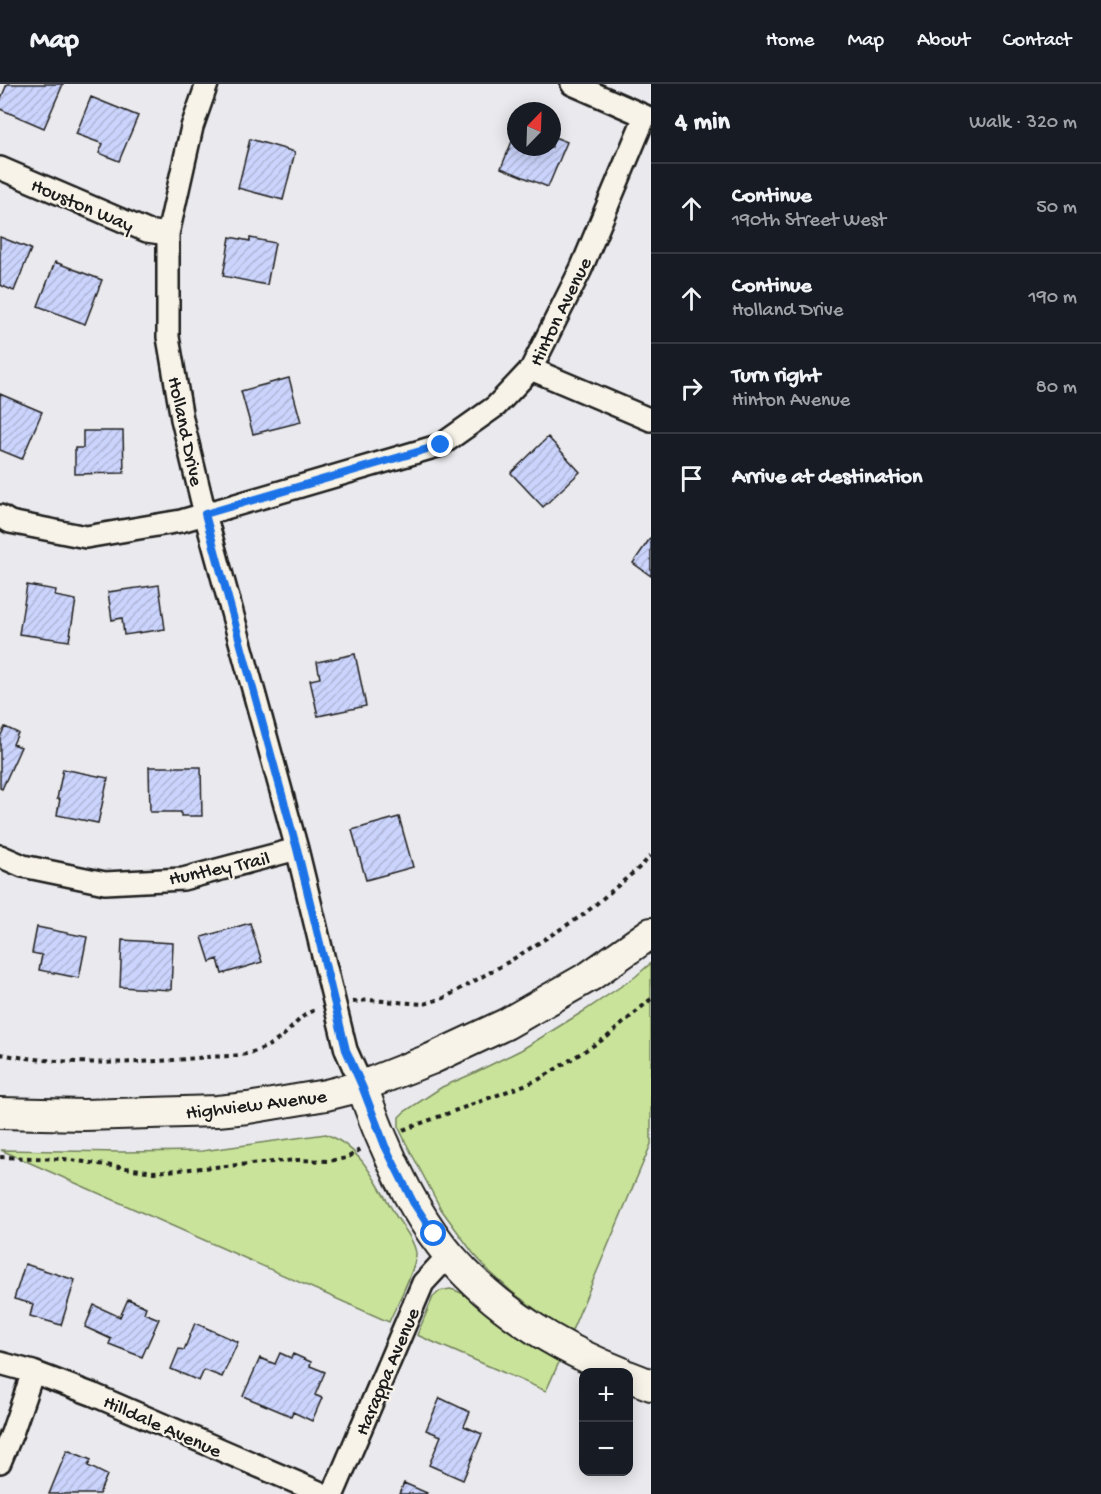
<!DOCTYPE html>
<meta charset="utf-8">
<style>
:root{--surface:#171b24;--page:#20242c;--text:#f1f3f6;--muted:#9ea1a6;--line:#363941}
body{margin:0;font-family:"Gochi Hand",sans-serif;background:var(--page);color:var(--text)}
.controls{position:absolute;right:18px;bottom:18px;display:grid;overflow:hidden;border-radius:12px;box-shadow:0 3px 15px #0003}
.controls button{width:54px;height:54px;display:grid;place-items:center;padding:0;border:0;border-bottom:2px solid var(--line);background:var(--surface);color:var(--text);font:30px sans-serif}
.compass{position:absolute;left:507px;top:18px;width:54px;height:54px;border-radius:50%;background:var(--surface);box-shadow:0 3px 15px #0003;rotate:23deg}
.stop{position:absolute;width:18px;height:18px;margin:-14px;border:4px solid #1a73e8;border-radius:50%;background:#fff}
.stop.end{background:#1a73e8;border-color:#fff;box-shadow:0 2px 6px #0008}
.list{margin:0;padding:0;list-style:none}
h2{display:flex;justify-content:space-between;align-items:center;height:78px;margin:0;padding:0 24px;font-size:26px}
h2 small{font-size:20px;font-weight:400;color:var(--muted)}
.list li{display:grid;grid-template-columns:39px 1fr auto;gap:18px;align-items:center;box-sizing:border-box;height:90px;padding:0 24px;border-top:2px solid var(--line)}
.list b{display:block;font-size:22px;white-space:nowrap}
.list p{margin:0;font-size:20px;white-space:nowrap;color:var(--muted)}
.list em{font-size:20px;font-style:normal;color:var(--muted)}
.icon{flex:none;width:33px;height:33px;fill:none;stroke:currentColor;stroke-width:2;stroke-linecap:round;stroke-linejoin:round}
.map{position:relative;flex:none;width:651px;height:1410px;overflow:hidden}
header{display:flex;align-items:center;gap:36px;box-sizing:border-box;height:84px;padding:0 30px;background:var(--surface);border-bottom:2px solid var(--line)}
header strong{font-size:28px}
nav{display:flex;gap:33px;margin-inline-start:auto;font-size:21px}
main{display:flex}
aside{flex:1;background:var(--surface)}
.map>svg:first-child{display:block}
</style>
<header>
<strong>Map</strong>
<nav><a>Home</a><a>Map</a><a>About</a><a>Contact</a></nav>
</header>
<main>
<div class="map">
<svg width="651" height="1410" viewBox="0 0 651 1410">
<defs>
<pattern id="building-hatch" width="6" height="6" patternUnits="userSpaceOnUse" patternTransform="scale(1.5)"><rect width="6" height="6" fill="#cbd4fc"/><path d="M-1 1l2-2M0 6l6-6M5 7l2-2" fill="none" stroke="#aeb5d7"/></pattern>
</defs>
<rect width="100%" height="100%" fill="#eaeaee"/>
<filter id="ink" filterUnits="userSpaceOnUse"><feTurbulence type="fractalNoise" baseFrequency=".0167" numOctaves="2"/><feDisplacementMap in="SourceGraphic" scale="12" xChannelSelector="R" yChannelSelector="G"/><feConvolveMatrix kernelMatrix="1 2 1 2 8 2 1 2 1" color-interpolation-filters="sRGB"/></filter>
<g filter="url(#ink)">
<path fill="#c9e49a" stroke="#72805b" stroke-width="1.5" d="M 651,879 L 651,1060 L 570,1251 L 511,1207 L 490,1188 L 473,1169 L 441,1125 L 406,1059 L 399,1044 L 399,1033 L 404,1028 L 442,1003 L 472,990 L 521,966 L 584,927 L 635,893 Z
M 326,1050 C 363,1064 377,1101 396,1132 C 403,1143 414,1156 416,1169 C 417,1183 395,1224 389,1238 L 1,1066 L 122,1068 L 202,1067 Z
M 450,1205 C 470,1209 487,1230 503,1242 C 520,1255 540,1266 560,1276 L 546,1307 L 417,1251 L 433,1213 L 440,1207 Z"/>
<path fill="url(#building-hatch)" stroke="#1c1c1c" stroke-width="1.5" d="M 7,0 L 63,0 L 44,44 L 0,25 L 0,17 Z
M 91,13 L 138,32 L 119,77 L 99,69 L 103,60 L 76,50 Z
M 515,50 L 516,51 L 516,63 L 552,63 L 552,52 L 567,58 L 548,103 L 501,84 Z
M 250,55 L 295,68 L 283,116 L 238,104 Z
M 0,153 L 31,165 L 14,207 L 0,201 Z
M 230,153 L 250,157 L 250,154 L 275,159 L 267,201 L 223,192 Z
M 55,178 L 102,196 L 85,240 L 38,222 Z
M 289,294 L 301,338 L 253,350 L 241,307 Z
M 0,310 L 42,328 L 22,375 L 0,366 Z
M 83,347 L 123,347 L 124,389 L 75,390 L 75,364 L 83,364 Z
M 548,353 L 580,388 L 543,423 L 511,389 Z
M 651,453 L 651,492 L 633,479 Z
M 27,501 L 56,506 L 55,512 L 76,516 L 69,557 L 19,550 Z
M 159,501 L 165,545 L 124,551 L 122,534 L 112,536 L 108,508 Z
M 355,570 L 366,622 L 318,632 L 310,596 L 320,594 L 317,578 Z
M 5,643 L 18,649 L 13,660 L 21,663 L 2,705 L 0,704 L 0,653 Z
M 149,683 L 201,683 L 202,732 L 181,732 L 181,728 L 150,728 Z
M 63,685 L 108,694 L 98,739 L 57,731 L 60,715 L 57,715 Z
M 399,733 L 413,783 L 366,796 L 352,746 Z
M 250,839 L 262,878 L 222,890 L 218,875 L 210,878 L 202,853 Z
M 37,843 L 87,853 L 79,894 L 39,886 L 42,871 L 32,869 Z
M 122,856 L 173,859 L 171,906 L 120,903 Z
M 25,1180 L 75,1196 L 61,1241 L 30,1232 L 33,1220 L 14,1215 Z
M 128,1215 L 146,1223 L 144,1229 L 159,1235 L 142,1273 L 109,1260 L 111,1255 L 85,1243 L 94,1221 L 120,1233 Z
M 195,1239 L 238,1258 L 222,1293 L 204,1286 L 199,1297 L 171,1285 L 179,1265 L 184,1266 Z
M 280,1269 L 291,1274 L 293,1270 L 311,1278 L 310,1282 L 325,1288 L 315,1311 L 322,1314 L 312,1337 L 293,1328 L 291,1332 L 243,1312 L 260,1274 L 275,1280 Z
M 440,1314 L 470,1328 L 464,1342 L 482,1350 L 463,1396 L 429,1381 L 441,1352 L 426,1346 Z
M 67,1366 L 91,1376 L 88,1382 L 107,1391 L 99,1410 L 49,1410 Z
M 404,1399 L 427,1409 L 426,1410 L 399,1410 Z"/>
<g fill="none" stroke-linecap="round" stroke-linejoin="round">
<g stroke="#1c1c1c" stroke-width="26">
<path id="street" d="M 207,0 L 192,43 L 168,150 L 168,253 L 182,335 L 205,430 L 297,765 L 346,966 L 362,1002
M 0,84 L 147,147 L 168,150
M 531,285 L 651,336
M 0,432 L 10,438 L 86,453 L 181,437 L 441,361 L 496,322 L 531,285 L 581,185 L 645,32 L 572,0
M 0,772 L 23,782 L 105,799 L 183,795 L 297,765
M 0,1279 L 33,1288 L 94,1311 L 323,1410
M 0,1378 L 12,1349 L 33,1288
M 333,1410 L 423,1199 L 449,1171"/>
</g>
<g stroke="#1c1c1c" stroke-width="34">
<path id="secondary" d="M 362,1002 C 369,1022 376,1042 385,1061 C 401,1099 422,1139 449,1171 C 495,1225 555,1262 620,1288
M 0,1029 L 84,1031 L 217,1027 L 248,1024 L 326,1011 L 362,1002 L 431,975 L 506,940 L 590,892 L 651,849
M 628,1292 L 651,1301"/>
</g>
<path stroke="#1c1c1c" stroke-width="4" stroke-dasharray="4.5 4.5" stroke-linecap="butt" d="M 353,918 L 369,916 L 424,920 L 444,914 L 510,877 L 583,831 L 640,783 L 651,772
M 0,970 C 68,982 139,980 207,973 C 221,972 239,973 253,968 C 266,964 278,957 288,947 C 297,939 304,928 317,926
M 403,1046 L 538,996 L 607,953 L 651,915
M 0,1073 L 64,1075 L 154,1088 L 297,1076 L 329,1077 L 347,1074 L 361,1065"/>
<use href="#street" stroke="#f7f3e8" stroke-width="21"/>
<use href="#secondary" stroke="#f7f3e8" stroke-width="30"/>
</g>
</g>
<g fill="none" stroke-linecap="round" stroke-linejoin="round" filter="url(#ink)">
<path stroke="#1a73e8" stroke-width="8" d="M 434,1150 L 413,1118 L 385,1062 L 362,1002 L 346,966 L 297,765 L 205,430 L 441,361"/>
</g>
<g text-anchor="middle" stroke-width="4.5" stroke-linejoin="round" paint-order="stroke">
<g font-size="20" fill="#1c1c1c" stroke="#f7f3e8">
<text transform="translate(83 120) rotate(23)" y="7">Houston Way</text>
<text transform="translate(559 227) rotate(-64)" y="7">Hinton Avenue</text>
<text transform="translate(187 347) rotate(78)" y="7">Holland Drive</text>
<text transform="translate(219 783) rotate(-12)" y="7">Huntley Trail</text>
<text transform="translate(256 1019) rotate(-7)" y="7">Highview Avenue</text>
<text transform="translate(386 1287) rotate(-67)" y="7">Harappa Avenue</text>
<text transform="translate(163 1341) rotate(24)" y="7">Hilldale Avenue</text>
</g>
</g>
</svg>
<div class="controls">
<button>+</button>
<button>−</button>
</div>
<svg class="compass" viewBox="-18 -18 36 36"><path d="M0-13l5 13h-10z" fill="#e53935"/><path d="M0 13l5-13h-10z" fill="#9ea1a6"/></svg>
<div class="stop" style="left:434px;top:1150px"></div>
<div class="stop end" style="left:441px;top:361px"></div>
</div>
<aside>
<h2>4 min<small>Walk · 320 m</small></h2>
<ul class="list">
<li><svg class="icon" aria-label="ahead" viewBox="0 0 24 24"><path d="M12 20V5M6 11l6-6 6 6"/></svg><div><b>Continue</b><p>190th Street West</p></div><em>50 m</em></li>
<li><svg class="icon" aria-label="ahead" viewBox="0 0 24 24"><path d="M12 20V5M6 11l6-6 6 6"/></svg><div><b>Continue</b><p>Holland Drive</p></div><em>190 m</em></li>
<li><svg class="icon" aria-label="right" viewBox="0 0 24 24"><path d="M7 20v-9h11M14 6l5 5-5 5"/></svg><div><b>Turn right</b><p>Hinton Avenue</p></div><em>80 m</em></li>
<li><svg class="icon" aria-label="arrive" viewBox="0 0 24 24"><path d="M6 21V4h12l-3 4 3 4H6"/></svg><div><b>Arrive at destination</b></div></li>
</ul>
</aside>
</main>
